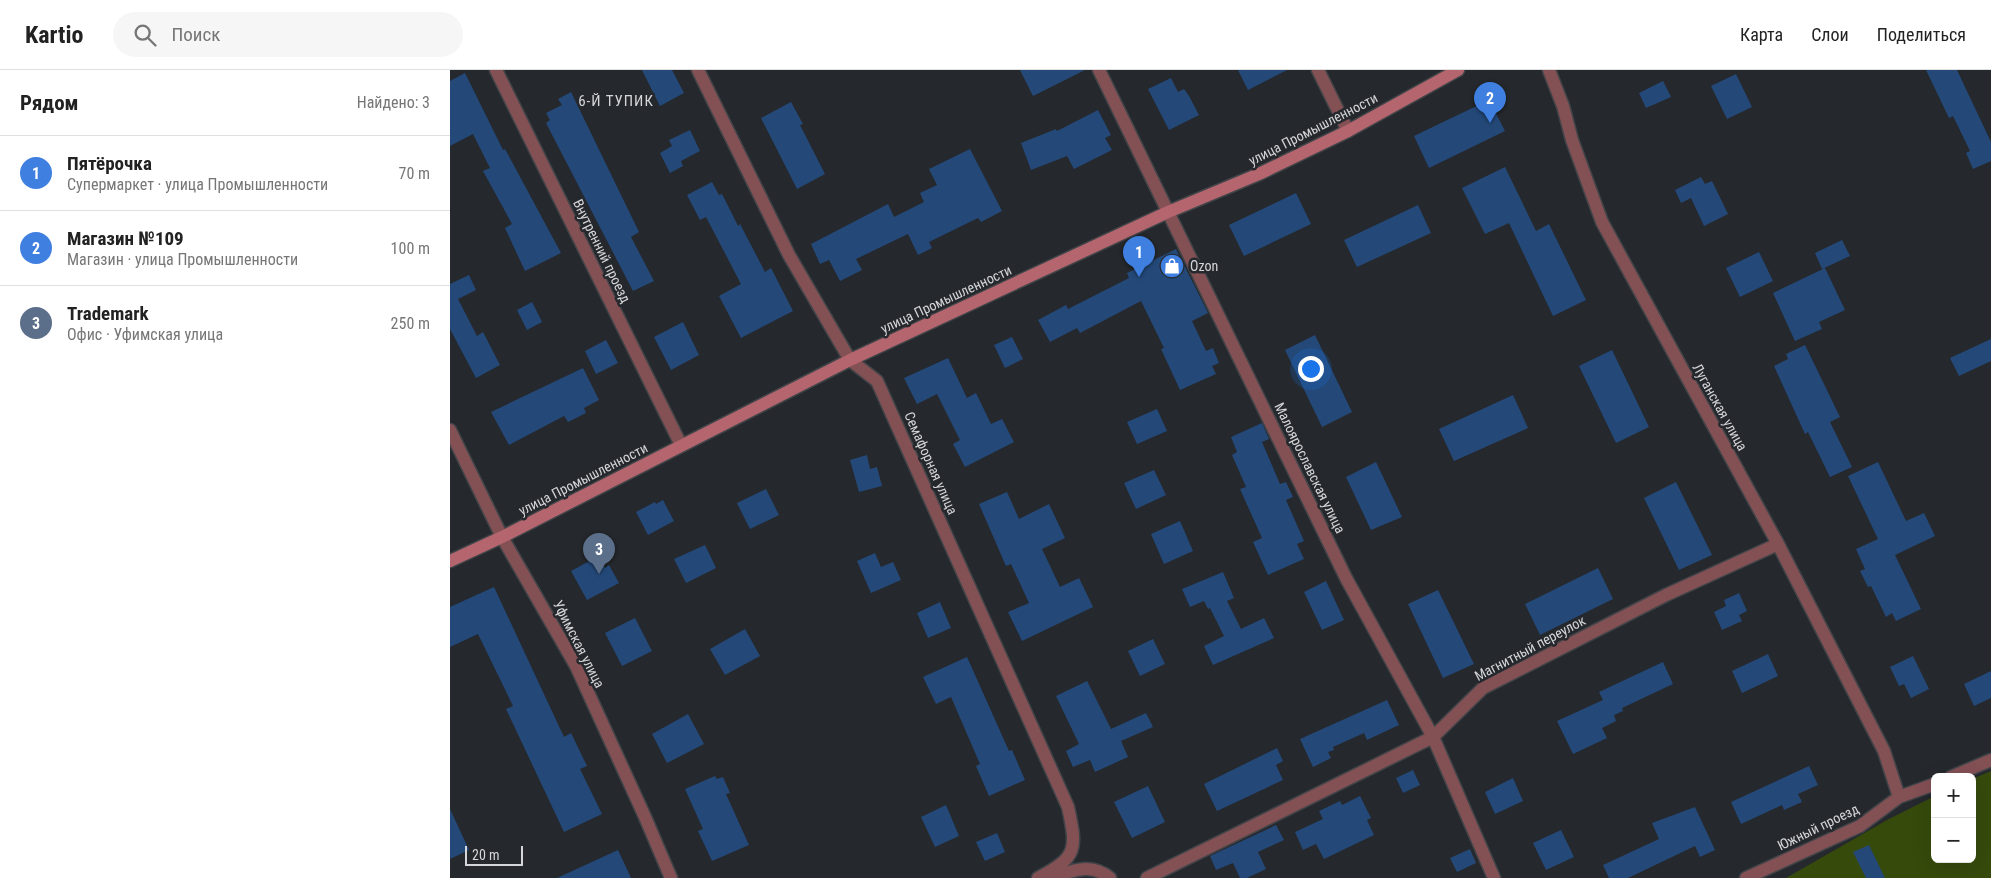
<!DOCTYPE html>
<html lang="ru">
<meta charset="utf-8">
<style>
:root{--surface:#fff;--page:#f6f6f6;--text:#222;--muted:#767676;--line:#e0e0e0;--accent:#b45309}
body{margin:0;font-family:"Roboto Condensed",sans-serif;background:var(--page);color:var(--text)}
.controls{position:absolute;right:15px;bottom:15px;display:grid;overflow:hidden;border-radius:8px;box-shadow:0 5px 20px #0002}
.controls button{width:45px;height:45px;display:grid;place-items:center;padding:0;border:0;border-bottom:1px solid var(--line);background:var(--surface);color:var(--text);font:25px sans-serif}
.scale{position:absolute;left:15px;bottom:12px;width:58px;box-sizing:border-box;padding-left:5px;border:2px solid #d5d6d9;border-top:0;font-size:14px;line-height:18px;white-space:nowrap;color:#d5d6d9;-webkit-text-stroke:4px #25282c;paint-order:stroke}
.you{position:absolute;left:860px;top:298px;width:18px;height:18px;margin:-12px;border:4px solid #fff;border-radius:50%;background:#1a73e8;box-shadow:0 0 0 8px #1a73e833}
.badge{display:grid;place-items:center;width:32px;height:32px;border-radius:50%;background:var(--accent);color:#fff;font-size:16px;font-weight:700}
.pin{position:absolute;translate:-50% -41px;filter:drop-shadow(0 1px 2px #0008)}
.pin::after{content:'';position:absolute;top:26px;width:18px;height:15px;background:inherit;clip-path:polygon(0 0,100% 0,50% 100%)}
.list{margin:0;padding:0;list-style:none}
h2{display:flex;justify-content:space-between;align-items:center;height:65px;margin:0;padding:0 20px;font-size:21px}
h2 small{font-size:16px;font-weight:400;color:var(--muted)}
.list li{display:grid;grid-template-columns:32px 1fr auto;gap:15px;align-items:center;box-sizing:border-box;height:75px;padding:0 20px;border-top:1px solid var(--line)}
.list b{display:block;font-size:19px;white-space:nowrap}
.list p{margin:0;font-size:16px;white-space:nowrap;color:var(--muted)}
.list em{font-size:16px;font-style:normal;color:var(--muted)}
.icon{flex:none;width:28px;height:28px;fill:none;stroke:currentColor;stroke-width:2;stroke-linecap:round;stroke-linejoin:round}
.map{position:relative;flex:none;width:1541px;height:808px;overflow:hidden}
header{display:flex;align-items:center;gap:30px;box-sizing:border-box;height:70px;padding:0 25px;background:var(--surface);border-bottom:1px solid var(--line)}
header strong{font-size:24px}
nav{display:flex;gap:28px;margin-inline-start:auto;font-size:18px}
.search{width:350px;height:45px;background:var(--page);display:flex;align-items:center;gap:12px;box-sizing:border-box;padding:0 18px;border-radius:28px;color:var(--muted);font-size:19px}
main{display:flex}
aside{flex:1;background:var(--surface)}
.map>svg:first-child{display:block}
</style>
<header>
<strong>Kartio</strong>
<div class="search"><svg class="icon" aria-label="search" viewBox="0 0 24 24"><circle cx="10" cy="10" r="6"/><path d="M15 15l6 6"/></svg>Поиск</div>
<nav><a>Карта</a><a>Слои</a><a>Поделиться</a></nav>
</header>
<main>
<aside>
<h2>Рядом<small>Найдено: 3</small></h2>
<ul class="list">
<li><span class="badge" style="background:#3f7fe0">1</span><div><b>Пятёрочка</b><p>Супермаркет · улица Промышленности</p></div><em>70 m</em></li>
<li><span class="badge" style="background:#3f7fe0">2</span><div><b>Магазин №109</b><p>Магазин · улица Промышленности</p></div><em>100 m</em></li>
<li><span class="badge" style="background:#5c6f8a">3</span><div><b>Trademark</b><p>Офис · Уфимская улица</p></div><em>250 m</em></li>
</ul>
</aside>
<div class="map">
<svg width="1541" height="808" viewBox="0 0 1541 808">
<rect width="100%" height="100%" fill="#25282c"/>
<path fill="#364a0c" d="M 1541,701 L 1541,808 L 1336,808 L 1437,750 L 1485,726 L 1485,789 L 1522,789 L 1522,709 Z"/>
<path fill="#244979" d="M 192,0 L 222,0 L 234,23 L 210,36 Z
M 570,0 L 635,0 L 583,26 Z
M 788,0 L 837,0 L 798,20 Z
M 1476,0 L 1507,0 L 1541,72 L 1541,91 L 1523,99 L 1516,83 L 1520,81 L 1503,46 L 1499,48 Z
M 15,3 L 53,80 L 55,79 L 111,183 L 75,201 L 55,158 L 62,154 L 33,101 L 40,98 L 23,64 L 0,76 L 0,11 Z
M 1286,4 L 1302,37 L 1277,49 L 1261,16 Z
M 721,8 L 728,22 L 734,19 L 739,26 L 749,45 L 719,60 L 698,19 Z
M 1213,11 L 1221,27 L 1196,38 L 1189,23 Z
M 121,22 L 189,162 L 181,167 L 204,211 L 183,221 L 96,53 L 100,50 L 96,43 L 112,35 L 108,29 Z
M 1039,30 L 1055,61 L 979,98 L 964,66 Z
M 341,32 L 353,54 L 350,55 L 375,104 L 347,119 L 311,48 Z
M 648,40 L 661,65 L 655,68 L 662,80 L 624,99 L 617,86 L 581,100 L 571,73 L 606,59 L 607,61 Z
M 240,60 L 250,81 L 231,91 L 233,96 L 220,103 L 210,83 L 222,76 L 219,70 Z
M 520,79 L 552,141 L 531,152 L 528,148 L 479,172 L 482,178 L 468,185 L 458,164 L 406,189 L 412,200 L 390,211 L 379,190 L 370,194 L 361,174 L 438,134 L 444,147 L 474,132 L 470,123 L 487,115 L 479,99 Z
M 1055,97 L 1086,161 L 1099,154 L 1136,230 L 1103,246 L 1059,153 L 1035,164 L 1012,118 Z
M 1251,107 L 1255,114 L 1262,111 L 1278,144 L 1254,156 L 1241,128 L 1231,133 L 1225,120 Z
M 262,112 L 269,125 L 272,124 L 288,156 L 290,154 L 315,202 L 321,198 L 343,241 L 291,268 L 269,226 L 291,214 L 256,147 L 250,150 L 237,125 Z
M 846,123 L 861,154 L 794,186 L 779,155 Z
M 968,135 L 981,163 L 907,197 L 894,170 Z
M 1392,170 L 1400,186 L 1372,199 L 1365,183 Z
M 726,179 L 758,243 L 742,251 L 756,281 L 763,278 L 769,293 L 762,296 L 766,304 L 730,320 L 711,279 L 714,278 L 691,231 L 630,263 L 627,258 L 600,272 L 588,250 L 616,235 L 618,239 L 679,208 L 677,203 Z
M 1309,182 L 1323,211 L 1290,227 L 1276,198 Z
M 1375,198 L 1395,240 L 1369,252 L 1372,259 L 1345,271 L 1323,223 Z
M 19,205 L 26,220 L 8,229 L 27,266 L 33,262 L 50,295 L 26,308 L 0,259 L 0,214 Z
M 82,232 L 92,252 L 77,260 L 67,240 Z
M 233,252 L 249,285 L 221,300 L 204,267 Z
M 865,265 L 902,342 L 872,357 L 835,280 Z
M 562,267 L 573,289 L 555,298 L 544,275 Z
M 1541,269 L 1541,291 L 1509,306 L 1500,288 Z
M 156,270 L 168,293 L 146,304 L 135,281 Z
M 1355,275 L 1390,347 L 1380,352 L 1402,397 L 1380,407 L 1358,362 L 1355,364 L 1324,296 L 1338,289 L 1336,284 Z
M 1162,280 L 1199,357 L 1166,373 L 1129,296 Z
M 498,288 L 517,328 L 526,323 L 541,354 L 552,349 L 564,372 L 515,397 L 503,374 L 510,370 L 487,324 L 467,334 L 454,308 Z
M 133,298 L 149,330 L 134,338 L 136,343 L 118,352 L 114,346 L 59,375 L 41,342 Z
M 1063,325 L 1078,358 L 1004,391 L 989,359 Z
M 707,339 L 717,361 L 687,374 L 677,352 Z
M 812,353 L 819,369 L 812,372 L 830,414 L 836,412 L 843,427 L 836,430 L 854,471 L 847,474 L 854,489 L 818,505 L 803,472 L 812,468 L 790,419 L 796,417 L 782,385 L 787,382 L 781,367 Z
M 417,385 L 420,399 L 427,397 L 432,416 L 409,422 L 400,390 Z
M 926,392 L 952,447 L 921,460 L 896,407 Z
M 1428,392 L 1456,451 L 1474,443 L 1485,466 L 1445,485 L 1471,539 L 1446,551 L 1442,543 L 1436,547 L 1421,516 L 1418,517 L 1410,501 L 1415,499 L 1406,479 L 1428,469 L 1398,406 Z
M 704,400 L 716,425 L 686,439 L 674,413 Z
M 1226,412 L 1262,485 L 1229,500 L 1194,428 Z
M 316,419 L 329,445 L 300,459 L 287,433 Z
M 557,422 L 569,449 L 599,434 L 615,468 L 592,479 L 610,517 L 629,508 L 643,537 L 572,571 L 558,542 L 579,533 L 561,494 L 556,496 L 529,434 Z
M 213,430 L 224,451 L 198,465 L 186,442 L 205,432 L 206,434 Z
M 730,451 L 743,481 L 714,494 L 701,464 Z
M 255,475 L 266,498 L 236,513 L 224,489 Z
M 425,483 L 431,497 L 443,492 L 451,510 L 421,523 L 407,491 Z
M 149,486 L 155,498 L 159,495 L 169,513 L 137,530 L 121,501 Z
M 1148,498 L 1163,529 L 1090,565 L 1075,534 Z
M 773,502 L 784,528 L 777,531 L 791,559 L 814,548 L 824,568 L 763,595 L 754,576 L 774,566 L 760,538 L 758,539 L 754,531 L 740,537 L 732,519 Z
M 876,511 L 894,550 L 872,560 L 854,522 Z
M 44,517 L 114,667 L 121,663 L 137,696 L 130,699 L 152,744 L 114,762 L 56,639 L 63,636 L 28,564 L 0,577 L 0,537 Z
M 988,520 L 1024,594 L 993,608 L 958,534 Z
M 1289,523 L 1297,541 L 1289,545 L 1292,551 L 1272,560 L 1264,542 L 1276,536 L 1274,530 Z
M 490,532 L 501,558 L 478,568 L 467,543 Z
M 185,548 L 202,581 L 172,596 L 155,563 Z
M 295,559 L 310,586 L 275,605 L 260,579 Z
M 703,569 L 715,594 L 690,606 L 678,581 Z
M 1318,584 L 1328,606 L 1292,623 L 1282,601 Z
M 1463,586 L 1479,619 L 1461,628 L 1454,614 L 1449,616 L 1440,597 Z
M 517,587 L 559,681 L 562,680 L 575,710 L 539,726 L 526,696 L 530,694 L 501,627 L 486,634 L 473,607 Z
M 1213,592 L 1223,614 L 1172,638 L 1173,641 L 1164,645 L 1166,651 L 1152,658 L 1157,668 L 1123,684 L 1107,651 L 1153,630 L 1149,622 Z
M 1541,601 L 1541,628 L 1524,636 L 1514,614 Z
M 637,611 L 661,659 L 696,643 L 703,657 L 671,671 L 678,687 L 645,702 L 640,690 L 623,697 L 616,681 L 629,674 L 606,626 Z
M 937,630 L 949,655 L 917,670 L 914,663 L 883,677 L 884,680 L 878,682 L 881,688 L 863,697 L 850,669 Z
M 238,644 L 254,674 L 217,693 L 202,664 Z
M 827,678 L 833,691 L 826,695 L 833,710 L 767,741 L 754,714 Z
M 1359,696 L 1368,715 L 1348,724 L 1352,732 L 1334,740 L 1332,735 L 1291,754 L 1281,732 Z
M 963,700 L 970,715 L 953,723 L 946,708 Z
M 265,706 L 267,709 L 273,707 L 280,723 L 276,724 L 299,775 L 262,791 L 248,761 L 253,759 L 235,719 Z
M 1063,708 L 1073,731 L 1045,744 L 1035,722 Z
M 698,716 L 715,752 L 682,768 L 664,732 Z
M 910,726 L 921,748 L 917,750 L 924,765 L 874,789 L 866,774 L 853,780 L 845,762 L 873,749 L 869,741 L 890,731 L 892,735 Z
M 496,735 L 509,766 L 485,777 L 471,747 Z
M 1245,737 L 1265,780 L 1250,787 L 1245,776 L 1178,808 L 1159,808 L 1153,795 L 1209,769 L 1202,753 Z
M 0,739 L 19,780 L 0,789 Z
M 826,755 L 834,770 L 808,782 L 816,799 L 797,808 L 790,808 L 783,793 L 766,800 L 760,786 Z
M 1111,760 L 1124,787 L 1096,800 L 1083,773 Z
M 547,763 L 555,782 L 535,791 L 526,772 Z
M 1419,775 L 1435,808 L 1416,808 L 1403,782 Z
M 1020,779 L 1026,793 L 1007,802 L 1000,788 Z
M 168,780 L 181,808 L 107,808 Z"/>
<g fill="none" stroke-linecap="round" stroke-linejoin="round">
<g stroke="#414448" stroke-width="15">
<path id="street" d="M 46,0 L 231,375
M 248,0 L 339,185 L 400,290 L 427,311 L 618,737 C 627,779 628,787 588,808
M 649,0 L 896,508 L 983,667 L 1044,808
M 868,0 L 898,61
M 1099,0 L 1113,36 L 1122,70 L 1152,152 L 1328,474 L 1434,681 L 1449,727 L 1485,714
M 0,360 L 52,467 L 126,596 L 195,747 L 221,808
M 1501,707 L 1541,690
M 599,808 C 621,802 640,791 660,808
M 697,808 L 983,667 L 1033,618 L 1216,525 L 1328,474
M 1296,808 L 1410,756 L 1449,727"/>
</g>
<g stroke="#414448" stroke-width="15">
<path id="secondary" d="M 0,491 L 52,467 L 400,290 L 718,142 L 809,104 L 898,61 L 1008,0"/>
</g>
<use href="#street" stroke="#835054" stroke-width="12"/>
<use href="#secondary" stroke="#b5656d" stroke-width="12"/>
</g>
<defs>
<g id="shop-disc" transform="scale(1.25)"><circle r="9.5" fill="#3f7fe0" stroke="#25282c"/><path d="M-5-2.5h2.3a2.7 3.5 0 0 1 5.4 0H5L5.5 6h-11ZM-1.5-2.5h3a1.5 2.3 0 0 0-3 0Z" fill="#fff"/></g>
</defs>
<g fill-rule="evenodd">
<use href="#shop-disc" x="722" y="196"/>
</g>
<g text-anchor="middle" stroke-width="5" stroke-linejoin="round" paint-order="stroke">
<g font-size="14" fill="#d5d6d9" stroke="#25282c">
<text transform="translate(863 59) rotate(-27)" y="5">улица Промышленности</text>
<text transform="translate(152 181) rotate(64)" y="5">Внутренний проезд</text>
<text transform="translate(496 229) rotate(-25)" y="5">улица Промышленности</text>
<text transform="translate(1270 337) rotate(61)" y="5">Луганская улица</text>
<text transform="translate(481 393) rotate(66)" y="5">Семафорная улица</text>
<text transform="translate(860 398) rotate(64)" y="5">Малоярославская улица</text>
<text transform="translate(133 409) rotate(-27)" y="5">улица Промышленности</text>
<text transform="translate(129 574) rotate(63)" y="5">Уфимская улица</text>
<text transform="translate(1080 578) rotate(-28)" y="5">Магнитный переулок</text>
<text transform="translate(1368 757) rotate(-26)" y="5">Южный проезд</text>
</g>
<g font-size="14" fill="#d5d6d9" stroke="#25282c" text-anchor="start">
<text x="740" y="201">Ozon</text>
</g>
<g font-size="15" letter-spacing="1" fill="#d5d6d9" stroke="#25282c">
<text x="166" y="36">6-Й ТУПИК</text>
</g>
</g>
</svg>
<div class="controls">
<button>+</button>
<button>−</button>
</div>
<div class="scale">20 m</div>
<div class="you"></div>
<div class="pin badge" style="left:689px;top:207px;background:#3f7fe0">1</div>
<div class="pin badge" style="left:1040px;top:53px;background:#3f7fe0">2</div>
<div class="pin badge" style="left:149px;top:504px;background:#5c6f8a">3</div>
</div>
</main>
